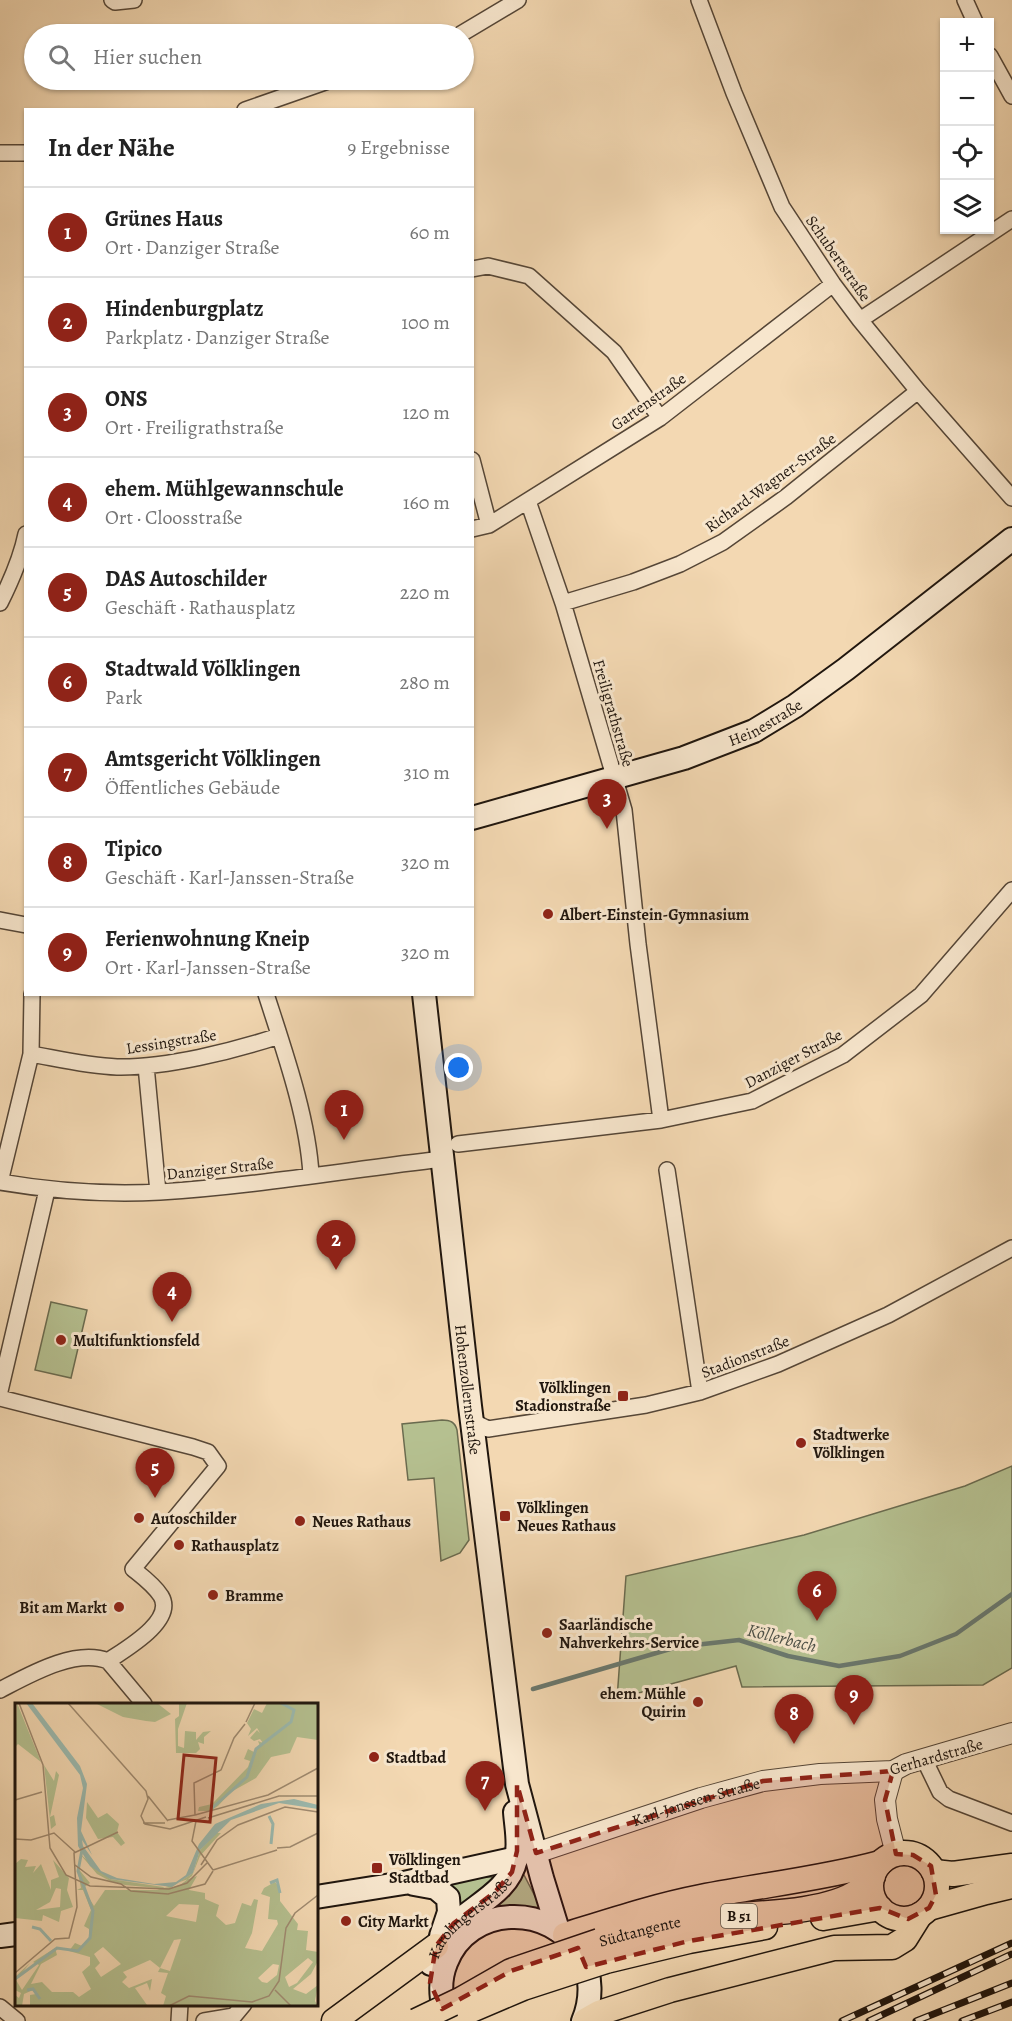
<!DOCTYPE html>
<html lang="de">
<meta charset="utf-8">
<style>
:root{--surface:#fff;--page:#f6f6f6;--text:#222;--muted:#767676;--line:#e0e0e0;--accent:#8f2418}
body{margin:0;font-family:Alegreya,serif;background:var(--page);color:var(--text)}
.controls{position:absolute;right:18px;top:18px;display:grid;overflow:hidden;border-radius:0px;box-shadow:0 2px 4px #0004}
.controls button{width:54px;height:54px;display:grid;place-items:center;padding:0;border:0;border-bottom:2px solid var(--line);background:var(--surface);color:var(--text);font:30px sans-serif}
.you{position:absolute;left:459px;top:1068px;width:21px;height:21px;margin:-15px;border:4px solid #fff;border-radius:50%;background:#1a73e8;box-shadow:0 0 0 9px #1a73e833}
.badge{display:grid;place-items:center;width:39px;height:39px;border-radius:50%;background:var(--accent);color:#fff;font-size:20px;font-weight:700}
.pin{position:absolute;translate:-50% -50px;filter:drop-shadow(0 2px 3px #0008)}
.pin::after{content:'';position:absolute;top:32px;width:21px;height:18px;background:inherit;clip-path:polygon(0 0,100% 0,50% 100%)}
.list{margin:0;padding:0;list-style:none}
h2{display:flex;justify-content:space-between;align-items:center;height:78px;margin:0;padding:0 24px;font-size:26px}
h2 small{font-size:20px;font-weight:400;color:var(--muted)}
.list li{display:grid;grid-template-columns:39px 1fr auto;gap:18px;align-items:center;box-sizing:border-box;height:90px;padding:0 24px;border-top:2px solid var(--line)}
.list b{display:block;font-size:22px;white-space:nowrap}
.list p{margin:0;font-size:20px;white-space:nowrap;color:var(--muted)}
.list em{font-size:20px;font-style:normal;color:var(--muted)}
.icon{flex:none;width:33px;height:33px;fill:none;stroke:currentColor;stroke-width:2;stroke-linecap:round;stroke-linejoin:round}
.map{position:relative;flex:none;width:1012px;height:2021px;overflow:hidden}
.search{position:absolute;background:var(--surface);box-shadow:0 2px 4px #0004;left:24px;top:24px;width:450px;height:66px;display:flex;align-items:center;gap:15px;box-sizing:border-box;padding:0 21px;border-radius:33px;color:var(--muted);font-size:22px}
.panel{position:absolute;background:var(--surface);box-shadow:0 2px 4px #0004;left:24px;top:108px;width:450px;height:888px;border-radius:0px}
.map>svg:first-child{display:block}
</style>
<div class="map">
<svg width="1012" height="2021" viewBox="0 0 1012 2021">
<rect width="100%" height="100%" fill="#f3d8b2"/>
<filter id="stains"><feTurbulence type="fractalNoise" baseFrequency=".00333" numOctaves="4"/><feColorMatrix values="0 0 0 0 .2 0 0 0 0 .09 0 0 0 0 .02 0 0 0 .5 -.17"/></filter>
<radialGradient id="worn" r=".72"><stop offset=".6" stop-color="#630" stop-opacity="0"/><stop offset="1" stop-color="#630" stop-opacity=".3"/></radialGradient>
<path fill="#b5c090" stroke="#6a6b4f" stroke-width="1.5" d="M 51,1302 L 87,1310 L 71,1378 L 35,1370 Z
M 442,1420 C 450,1420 455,1422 457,1430 L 469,1540 L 460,1553 L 441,1561 L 434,1478 L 408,1480 L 402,1424 Z
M 1012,1466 L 1012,1668 L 983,1685 L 742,1687 L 736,1666 L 617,1699 L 626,1576 L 804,1535 L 965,1486 Z
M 522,1875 L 524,1875 L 541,1908 L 515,1907 L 487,1910 Z
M 472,1877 L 491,1877 L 494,1879 L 461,1909 C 459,1897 456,1889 447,1881 Z"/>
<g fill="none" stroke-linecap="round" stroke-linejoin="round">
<path stroke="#6a786e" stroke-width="4.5" d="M 533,1689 L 677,1647 L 739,1640 L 788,1656 L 839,1666 L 900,1656 L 956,1634 L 1012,1594"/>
<g stroke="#554637" stroke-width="18">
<path id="minor" d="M 112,0 L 115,2 L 134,0
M 699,0 L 734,93 L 782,207 L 833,284 L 860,320 L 918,391 L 1012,498
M 965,0 L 975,22
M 461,34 L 518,0
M 990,56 L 1012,96
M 245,110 L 331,80
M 0,153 L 26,153
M 472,269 L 488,266 L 529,276 L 614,352 L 660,418
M 860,320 L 1012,219
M 472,460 L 489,525
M 528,501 L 563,603 L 624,810 L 638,944 L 661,1120
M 472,529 L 489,525 L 660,418 L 833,284
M 0,603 C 11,581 21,559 26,534
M 563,603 L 633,582 L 680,564 L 723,542 L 786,497 L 918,391
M 0,920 L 26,925
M 266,994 C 284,1050 308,1118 311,1175
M 31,1054 C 59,1059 88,1066 117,1067 C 166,1068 233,1051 279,1036
M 146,1066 L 158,1192
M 458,1144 L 661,1120 L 752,1101 L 843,1055 L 921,995 L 1012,890
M 667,1170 L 700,1392
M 0,1182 C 53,1191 106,1195 160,1192 C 254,1186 348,1170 442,1159
M 0,1182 L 31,1054 L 32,994
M 0,1391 L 47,1190
M 0,1398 L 193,1447 L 208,1452 L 218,1466 L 133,1569 C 143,1577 154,1585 161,1596 C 176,1621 124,1650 108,1661
M 472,1421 L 488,1429 L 646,1405 L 700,1392 L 778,1364 L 888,1315 L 1012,1248
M 0,1690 C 29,1675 75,1648 108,1661 L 144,1704
M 924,1759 L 940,1792 L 949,1799 L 1012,1823
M 0,2007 L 17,2021
M 179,2021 L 180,2004
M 204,2021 L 234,2016 L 244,2004"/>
</g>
<g stroke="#554637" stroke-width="22">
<g id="tertiary">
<path d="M 893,1771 L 885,1800 L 887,1819 L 896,1854"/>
<path id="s1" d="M 536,1853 L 701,1798 L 763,1781 L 820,1774 L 893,1771 L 906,1764 L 1012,1733"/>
</g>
</g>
<g stroke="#20160e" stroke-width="26">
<g id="secondary">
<path id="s2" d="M 472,818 L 684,758 L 754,731 L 795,706 L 846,669 L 1012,539"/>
<path id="s3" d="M 424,994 L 470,1406 L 517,1784 L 542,1878 L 558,1930"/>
<path d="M 414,1884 L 436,1888 L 448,1898 L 449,1912 L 441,1936"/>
<path d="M 316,1897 L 404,1883 L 517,1858"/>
<path d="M 0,1936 L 16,1934"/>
<path id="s4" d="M 431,1964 C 442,1910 506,1906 516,1859 C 520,1844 516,1827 515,1812"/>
<path d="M 444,2013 C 441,1996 439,1980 446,1963 C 468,1904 551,1902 581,1955 C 592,1975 592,2000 583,2021"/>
</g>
</g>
<g stroke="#20160e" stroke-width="27">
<g id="primary">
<circle cx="904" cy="1886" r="33"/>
<path d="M 934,1872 L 953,1874 L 1012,1866"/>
<path d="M 929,1908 L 986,1892 L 1012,1886"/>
<path d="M 823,1918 L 880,1908"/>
<path d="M 565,1935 C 610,1921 655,1906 701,1897 C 761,1885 821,1879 880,1863"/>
<path id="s5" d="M 599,1941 C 632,1933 665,1922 698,1918 C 741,1913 825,1916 860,1890 C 865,1886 869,1881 873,1876"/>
<path d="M 606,1961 L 689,1941 L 765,1927"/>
<path d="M 334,2021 L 436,1946"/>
<path d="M 450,2021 L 464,2014"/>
<path d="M 585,2021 L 599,2013 L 670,1990 L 834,1948 L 892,1947 L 905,1939 L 920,1915"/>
</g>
</g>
<use href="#minor" stroke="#f7e6cd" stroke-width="15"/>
<use href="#tertiary" stroke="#f7e6cd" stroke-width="20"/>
<use href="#secondary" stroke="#f7e6cd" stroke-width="22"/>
<use href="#primary" stroke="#f3d8b2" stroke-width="24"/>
<g stroke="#20160e" stroke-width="7">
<path id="rail" d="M 842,2021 L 1012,1943
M 869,2021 L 1012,1954
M 916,2021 L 1012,1983
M 962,2021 L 1012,2002"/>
</g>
<use href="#rail" stroke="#f7e6cd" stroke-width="4.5" stroke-dasharray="14" stroke-linecap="butt"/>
<g stroke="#20160e" stroke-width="27" stroke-linecap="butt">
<path id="primary-bridge" d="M 469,2011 L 523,1988 L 606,1961
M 416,2021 L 462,1999 L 511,1971 L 599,1941"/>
</g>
<use href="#primary-bridge" stroke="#f3d8b2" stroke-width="24"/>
</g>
<path fill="#8f2418" fill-opacity="0.2" stroke="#8f2418" stroke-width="4.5" stroke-dasharray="12 8" stroke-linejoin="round" d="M 893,1771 L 885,1800 L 896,1854 L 913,1855 L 931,1866 L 936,1895 L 929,1908 L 908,1919 L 880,1908 L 689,1941 L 586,1967 L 578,1948 L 511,1971 L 442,2009 L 430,1983 L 436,1946 L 454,1923 L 495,1892 L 512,1872 L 517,1851 L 517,1784 L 536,1853 L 763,1781 Z"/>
<g fill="#8f2418" stroke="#f7e6cd" stroke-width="2">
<circle cx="548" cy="914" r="6"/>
<circle cx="61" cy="1340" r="6"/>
<rect x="617" y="1390" width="12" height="12" rx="3"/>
<circle cx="801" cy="1443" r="6"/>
<rect x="499" y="1510" width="12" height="12" rx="3"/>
<circle cx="139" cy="1518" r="6"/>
<circle cx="300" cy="1521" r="6"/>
<circle cx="179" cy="1545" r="6"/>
<circle cx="213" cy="1595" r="6"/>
<circle cx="119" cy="1607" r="6"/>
<circle cx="547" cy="1633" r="6"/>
<circle cx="698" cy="1702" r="6"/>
<circle cx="374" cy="1757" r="6"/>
<rect x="371" y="1862" width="12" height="12" rx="3"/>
<circle cx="346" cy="1921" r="6"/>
</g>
<g text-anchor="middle" stroke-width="6" stroke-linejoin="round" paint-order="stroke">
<rect fill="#f7e6cd" stroke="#605447" stroke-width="1.5" x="721" y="1904" width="36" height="24" rx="4.5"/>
<g font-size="15" font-weight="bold" fill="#20160e">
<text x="739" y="1921">B 51</text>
</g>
<g font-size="16" fill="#20160e" stroke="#f7e6cd">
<text transform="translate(839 258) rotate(55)" y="6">Schubertstraße</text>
<text transform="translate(648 401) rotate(-35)" y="6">Gartenstraße</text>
<text transform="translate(770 482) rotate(-36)" y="6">Richard-Wagner-Straße</text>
<text transform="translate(614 713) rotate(74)" y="6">Freiligrathstraße</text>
<text dy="6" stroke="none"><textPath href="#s2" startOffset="309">Heinestraße</textPath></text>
<text transform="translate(171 1041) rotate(-9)" y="6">Lessingstraße</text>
<text transform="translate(793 1058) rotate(-28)" y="6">Danziger Straße</text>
<text transform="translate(220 1168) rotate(-6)" y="6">Danziger Straße</text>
<text transform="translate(745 1356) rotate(-21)" y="6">Stadionstraße</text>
<text dy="6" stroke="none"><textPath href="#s3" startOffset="398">Hohenzollernstraße</textPath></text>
<text transform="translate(936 1756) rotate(-16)" y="6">Gerhardstraße</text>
<text dy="6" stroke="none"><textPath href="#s1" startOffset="168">Karl-Janssen-Straße</textPath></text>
<text dy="6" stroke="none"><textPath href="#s4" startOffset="62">Karolingerstraße</textPath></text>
<text dy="6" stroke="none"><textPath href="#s5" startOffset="42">Südtangente</textPath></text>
</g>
<g font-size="16" font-weight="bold" fill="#20160e" stroke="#f7e6cd" text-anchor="start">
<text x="560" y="920">Albert-Einstein-Gymnasium</text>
<text x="73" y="1346">Multifunktionsfeld</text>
<text x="611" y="1393" text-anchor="end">Völklingen<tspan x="611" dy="18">Stadionstraße</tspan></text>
<text x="813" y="1440">Stadtwerke<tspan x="813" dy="18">Völklingen</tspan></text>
<text x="517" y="1513">Völklingen<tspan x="517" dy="18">Neues Rathaus</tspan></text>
<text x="151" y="1524">Autoschilder</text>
<text x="312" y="1527">Neues Rathaus</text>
<text x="191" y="1551">Rathausplatz</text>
<text x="225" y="1601">Bramme</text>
<text x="107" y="1613" text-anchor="end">Bit am Markt</text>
<text x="559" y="1630">Saarländische<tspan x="559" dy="18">Nahverkehrs-Service</tspan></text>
<text x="686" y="1699" text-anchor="end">ehem. Mühle<tspan x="686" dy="18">Quirin</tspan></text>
<text x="386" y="1763">Stadtbad</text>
<text x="389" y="1865">Völklingen<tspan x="389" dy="18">Stadtbad</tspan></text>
<text x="358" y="1927">City Markt</text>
</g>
<g font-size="18" font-style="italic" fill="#4b4f46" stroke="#f7e6cd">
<text transform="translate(782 1638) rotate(14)" y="6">Köllerbach</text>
</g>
</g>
<g transform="translate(15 1703)">
<rect width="303" height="303" fill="#f3d8b2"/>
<path d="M 2,0 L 26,59 L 3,41 L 0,44 ZM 80,0 L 142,0 L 156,11 L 140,19 L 131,18 L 108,14 ZM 172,0 L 163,26 L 163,43 L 169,45 L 170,28 L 181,29 L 181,37 L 188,29 L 196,28 L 189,34 L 189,41 L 183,39 L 185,46 L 181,50 L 161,50 L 160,16 L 164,13 L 164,1 ZM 252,0 L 303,0 L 303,37 L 282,34 L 275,50 L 256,54 L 241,75 L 216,89 L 203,103 L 195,108 L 183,108 L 184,104 L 197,101 L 233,64 L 235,58 L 229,56 L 233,46 L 239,49 L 245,43 L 243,38 L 248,40 L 245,36 L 239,38 L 235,35 L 242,27 L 245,30 L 242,25 L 233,33 L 236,26 L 232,20 L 239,6 L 247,10 ZM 29,62 L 39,78 L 41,68 L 44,72 L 35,114 L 39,112 L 41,122 L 36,126 ZM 72,99 L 83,115 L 92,110 L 104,121 L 102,129 L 110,140 L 106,143 L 98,134 L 83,136 L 71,115 ZM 201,130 L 206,130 L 185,153 L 177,173 L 165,182 L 155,185 L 142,185 L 110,182 L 95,178 L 82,171 L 65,151 L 95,176 L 155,185 L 178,170 L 185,147 ZM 6,156 L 13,157 L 10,164 L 21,163 L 18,170 L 26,161 L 36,187 L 36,177 L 44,174 L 38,157 L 54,175 L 52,187 L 58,204 L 46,208 L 44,219 L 28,212 L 27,218 L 0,215 L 0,161 ZM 41,185 L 46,186 L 45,204 L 21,207 L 35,199 ZM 62,164 L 75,180 L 68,185 L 79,203 L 90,187 L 142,187 L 182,173 L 174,187 L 190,190 L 190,196 L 204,202 L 201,213 L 211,222 L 220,220 L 227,200 L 236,203 L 239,196 L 243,197 L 237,230 L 230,245 L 247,248 L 263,221 L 262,217 L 253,216 L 255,194 L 246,191 L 249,185 L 260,179 L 265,185 L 265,198 L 283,221 L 282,227 L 293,228 L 291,247 L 303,249 L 303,258 L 296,271 L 278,286 L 291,291 L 303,282 L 300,298 L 303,303 L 148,303 L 151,293 L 146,290 L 153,270 L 143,269 L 145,265 L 135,257 L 108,269 L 112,274 L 107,279 L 114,285 L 137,276 L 135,288 L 132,280 L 120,285 L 132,302 L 141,303 L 15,303 L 15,292 L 21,291 L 18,287 L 9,291 L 7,303 L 0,303 L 0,292 L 4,295 L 6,290 L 0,287 L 0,274 L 15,260 L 1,277 L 7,287 L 24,262 L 18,259 L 40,245 L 42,252 L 26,261 L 16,281 L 27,279 L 37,289 L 58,289 L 64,294 L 76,286 L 67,269 L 75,262 L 75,254 L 54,248 L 60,240 L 67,243 L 74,234 L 74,226 L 69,223 L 76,207 L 68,187 L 62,187 L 66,185 ZM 164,201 L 184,202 L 181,219 L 151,213 ZM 166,236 L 155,268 L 145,265 L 159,237 ZM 88,244 L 106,261 L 86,274 L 80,265 L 85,260 L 79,251 ZM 293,255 L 298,259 L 282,280 L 274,284 L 270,274 ZM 258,261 L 264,262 L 262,272 L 252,280 L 247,279 L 243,275 Z" fill="#b5c090" fill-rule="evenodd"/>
<path d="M 11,0 L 17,0 L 65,63 L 72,81 L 66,128 L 77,152 L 67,137 L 68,143 L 86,168 L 102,175 L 139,181 L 161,179 L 171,172 L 184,141 L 200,121 L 246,101 L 279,96 L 303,102 L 303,106 L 264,100 L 216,117 L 185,147 L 178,170 L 157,184 L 95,176 L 75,163 L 63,143 L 62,115 L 68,85 L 65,72 Z" fill="#9bb9ae"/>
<path fill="none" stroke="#9bb9ae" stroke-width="3" d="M 196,106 L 232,74 L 241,46 L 276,19 L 279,7 L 266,0M 254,113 L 258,121 L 256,141M 255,180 L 262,177 L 265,190M 17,224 L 25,226 L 36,238M 0,276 L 42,245 L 63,248 L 75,235 L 78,208 L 63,168 L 67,147M 12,287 L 18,286 L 25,296"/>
<path fill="none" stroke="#9f8a70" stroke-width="1.5" d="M 4,0 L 28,62 L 35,145 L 51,172 L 75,183 L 154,186 L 172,180 L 192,160M 53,0 L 131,88 L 133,96 L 126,113 L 130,121 L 155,126 L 191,114M 231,19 L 240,0M 133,93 L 153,118M 0,97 L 27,89M 180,112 L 253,92 L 303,65M 180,112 L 179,80 L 206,67 L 219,35 L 230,21M 193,115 L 264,93 L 303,93M 153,117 L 180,112M 181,118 L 177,138 L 198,167M 128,120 L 150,120M 0,136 L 16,137 L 39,130 L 60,149M 262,145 L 275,144 L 303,130M 60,162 L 76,174 L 106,181 L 116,188 L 153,191 L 190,181 L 198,168M 186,162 L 202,137 L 223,122 L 270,104 L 303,109M 198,167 L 262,147M 0,270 L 40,236 L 54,235 L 62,204 L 59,150 L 103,129M 260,287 L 276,303M 154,303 L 174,293 L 237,299 L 254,293 L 264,278 L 271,225 L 280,210 L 303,192"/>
<path fill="#8f2418" fill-opacity="0.15" stroke="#8f2418" stroke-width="3" d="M 169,52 L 201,55 L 195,119 L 163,116 Z"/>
<rect width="303" height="303" fill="none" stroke="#20160e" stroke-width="3"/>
</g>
<rect width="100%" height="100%" filter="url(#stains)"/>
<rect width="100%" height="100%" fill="url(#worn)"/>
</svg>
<div class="controls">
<button>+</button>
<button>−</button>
<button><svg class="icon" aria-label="locate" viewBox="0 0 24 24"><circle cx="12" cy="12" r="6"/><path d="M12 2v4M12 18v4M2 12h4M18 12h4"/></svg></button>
<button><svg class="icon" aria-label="layers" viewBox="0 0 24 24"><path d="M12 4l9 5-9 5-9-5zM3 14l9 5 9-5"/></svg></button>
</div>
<div class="you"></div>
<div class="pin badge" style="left:344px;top:1140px">1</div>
<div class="pin badge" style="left:336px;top:1270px">2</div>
<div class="pin badge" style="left:607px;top:829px">3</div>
<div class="pin badge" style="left:172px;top:1322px">4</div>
<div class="pin badge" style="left:155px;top:1498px">5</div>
<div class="pin badge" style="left:817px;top:1621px">6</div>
<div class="pin badge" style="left:485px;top:1811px">7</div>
<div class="pin badge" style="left:794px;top:1744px">8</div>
<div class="pin badge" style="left:854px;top:1725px">9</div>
<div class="search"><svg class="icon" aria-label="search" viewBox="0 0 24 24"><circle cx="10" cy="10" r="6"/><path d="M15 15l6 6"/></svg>Hier suchen</div>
<section class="panel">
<h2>In der Nähe<small>9 Ergebnisse</small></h2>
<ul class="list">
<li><span class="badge">1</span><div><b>Grünes Haus</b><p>Ort · Danziger Straße</p></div><em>60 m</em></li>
<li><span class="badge">2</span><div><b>Hindenburgplatz</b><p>Parkplatz · Danziger Straße</p></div><em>100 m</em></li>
<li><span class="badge">3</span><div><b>ONS</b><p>Ort · Freiligrathstraße</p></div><em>120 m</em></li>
<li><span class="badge">4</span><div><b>ehem. Mühlgewannschule</b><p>Ort · Cloosstraße</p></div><em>160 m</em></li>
<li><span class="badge">5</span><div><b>DAS Autoschilder</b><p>Geschäft · Rathausplatz</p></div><em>220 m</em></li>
<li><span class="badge">6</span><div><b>Stadtwald Völklingen</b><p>Park</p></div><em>280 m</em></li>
<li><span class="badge">7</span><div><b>Amtsgericht Völklingen</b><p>Öffentliches Gebäude</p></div><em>310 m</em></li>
<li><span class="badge">8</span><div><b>Tipico</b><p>Geschäft · Karl-Janssen-Straße</p></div><em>320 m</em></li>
<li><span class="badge">9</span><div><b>Ferienwohnung Kneip</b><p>Ort · Karl-Janssen-Straße</p></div><em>320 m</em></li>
</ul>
</section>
</div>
